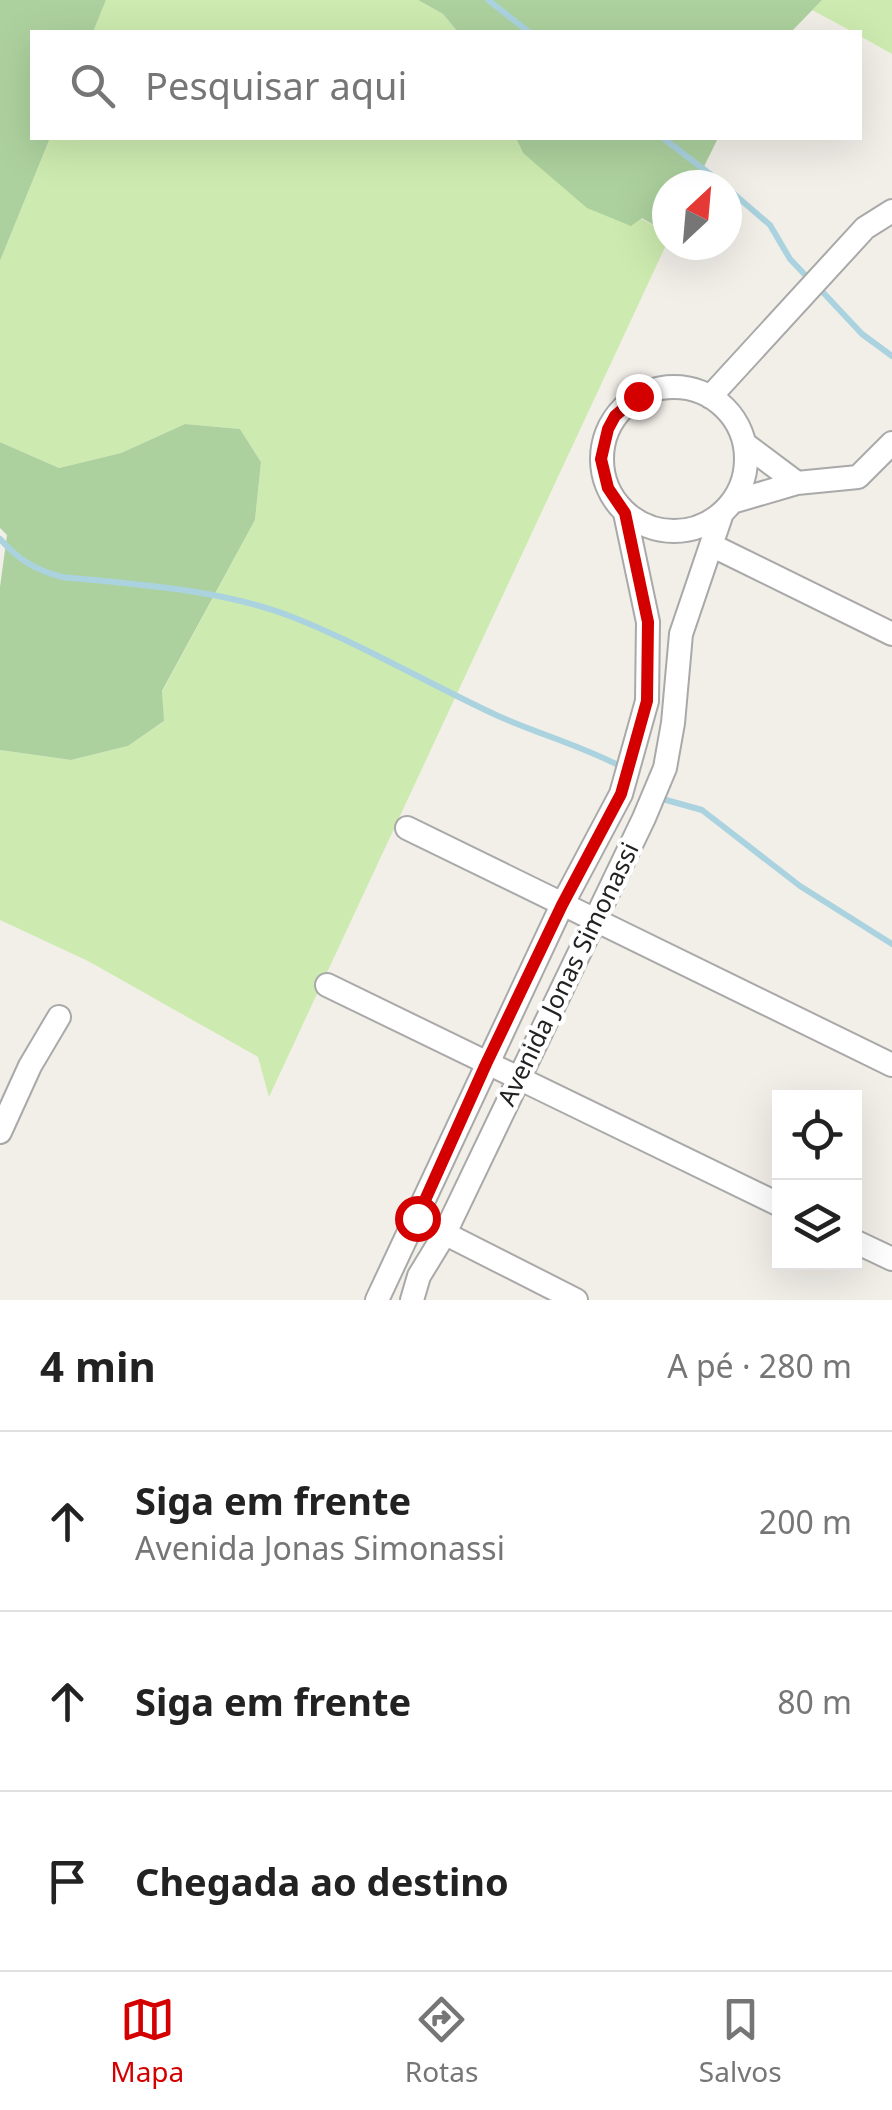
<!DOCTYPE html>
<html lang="pt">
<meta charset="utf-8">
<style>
:root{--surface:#fff;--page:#f2f2f2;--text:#222;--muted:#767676;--line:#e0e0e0;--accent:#d40000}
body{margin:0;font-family:"Noto Sans",sans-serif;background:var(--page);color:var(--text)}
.controls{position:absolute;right:30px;bottom:30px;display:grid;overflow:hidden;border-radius:0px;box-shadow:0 10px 40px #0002}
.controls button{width:90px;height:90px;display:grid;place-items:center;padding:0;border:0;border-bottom:2px solid var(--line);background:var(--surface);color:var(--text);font:50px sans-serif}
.compass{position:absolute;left:652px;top:170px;width:90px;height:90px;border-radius:50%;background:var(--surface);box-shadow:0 10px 40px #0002;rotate:26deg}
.stop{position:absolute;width:30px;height:30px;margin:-22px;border:8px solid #d40000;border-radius:50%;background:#fff}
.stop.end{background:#d40000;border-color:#fff;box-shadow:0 2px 10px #0008}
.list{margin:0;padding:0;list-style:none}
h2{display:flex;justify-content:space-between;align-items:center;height:130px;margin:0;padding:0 40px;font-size:42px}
h2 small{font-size:32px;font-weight:400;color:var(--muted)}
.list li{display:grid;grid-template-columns:65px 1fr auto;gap:30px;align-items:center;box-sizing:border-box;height:180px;padding:0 40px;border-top:2px solid var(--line)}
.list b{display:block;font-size:38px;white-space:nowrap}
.list p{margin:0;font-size:32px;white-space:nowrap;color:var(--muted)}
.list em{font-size:32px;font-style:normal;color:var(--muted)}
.icon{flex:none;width:55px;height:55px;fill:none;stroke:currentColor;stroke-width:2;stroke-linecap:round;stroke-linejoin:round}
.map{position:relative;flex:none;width:892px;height:1300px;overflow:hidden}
.search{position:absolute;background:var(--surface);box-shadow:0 10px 40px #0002;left:30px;right:30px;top:30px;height:110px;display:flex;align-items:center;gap:25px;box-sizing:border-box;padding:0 35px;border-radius:0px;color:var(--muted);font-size:38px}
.sheet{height:670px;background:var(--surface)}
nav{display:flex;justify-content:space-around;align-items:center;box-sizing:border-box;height:140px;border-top:2px solid var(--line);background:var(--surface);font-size:28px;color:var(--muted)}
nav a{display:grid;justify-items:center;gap:5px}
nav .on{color:var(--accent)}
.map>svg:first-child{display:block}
</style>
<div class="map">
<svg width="892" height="1300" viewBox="0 0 892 1300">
<rect width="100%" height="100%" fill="#f2efe9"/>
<path fill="#cdebb0" d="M 106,0 L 418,0 L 443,14 L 458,32 L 93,32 Z
M 822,0 L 892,0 L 892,54 L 860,36 L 860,32 L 853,32 L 812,10 Z
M 50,138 L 516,138 L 523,153 L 667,233 L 667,243 L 269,1097 L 258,1057 L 88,961 L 0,920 L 0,750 L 71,760 L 128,746 L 163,722 L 162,692 L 255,520 L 261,462 L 240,429 L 185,424 L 121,453 L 59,468 L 0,442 L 0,261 Z"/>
<path fill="#add19e" d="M 0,0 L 106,0 L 93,32 L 32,32 L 32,138 L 50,138 L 0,261 Z
M 418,0 L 822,0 L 791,32 L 458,32 L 443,14 Z
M 516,138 L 718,138 L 695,185 L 667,185 L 667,233 L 642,218 L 631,226 L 587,208 L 523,153 Z
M 185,424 L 240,429 L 261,462 L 255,520 L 162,691 L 164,721 L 128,746 L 71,760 L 0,750 L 0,587 L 7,535 L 0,528 L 0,442 L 59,468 L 121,453 Z"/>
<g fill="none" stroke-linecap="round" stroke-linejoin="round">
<path stroke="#aad3df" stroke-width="6" d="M 488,0 L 529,32
M 663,138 L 724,185
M 727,188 L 770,225 L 790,259 L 809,279
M 818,287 L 862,334 L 892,356
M 0,539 C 19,560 35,570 62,577 C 140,585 222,589 295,618 C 365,646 429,684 496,715 C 538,734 583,746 624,768
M 659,798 L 702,810 L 800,886 L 892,944"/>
<g stroke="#a9a9a9" stroke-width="26">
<path id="minor" d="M602 459a72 72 0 1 1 144 0a72 72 0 1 1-144 0Z
M 710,397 L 865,228 L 892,211
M 745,444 L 797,483
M 732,502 L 797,483 L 858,477 L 892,443
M 711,545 L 892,634
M 407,828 L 892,1065
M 327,985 L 780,1205
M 0,1132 L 30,1066 L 59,1017
M 432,1227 L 576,1300
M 854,1241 L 892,1259
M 377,1300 L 562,905 L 621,794 L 647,701 L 648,622 L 625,513
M 412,1300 L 419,1276 L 444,1235 L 644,818 L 665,768 L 673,723 L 681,634 L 722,513"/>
</g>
<use href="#minor" stroke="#fff" stroke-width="22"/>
</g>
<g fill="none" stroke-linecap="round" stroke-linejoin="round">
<path stroke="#d40000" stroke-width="12" d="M 417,1218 L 486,1064 L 562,905 L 621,794 L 647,701 L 648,622 L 625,513 L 608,488 L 601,459 L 608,429 L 615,416 L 638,396"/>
</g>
<g text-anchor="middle" stroke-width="9" stroke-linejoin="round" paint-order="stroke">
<g font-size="25" fill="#222" stroke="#fff">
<text transform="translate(568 974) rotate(-64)" y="9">Avenida Jonas Simonassi</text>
</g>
</g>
</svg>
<div class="controls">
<button><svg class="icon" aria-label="locate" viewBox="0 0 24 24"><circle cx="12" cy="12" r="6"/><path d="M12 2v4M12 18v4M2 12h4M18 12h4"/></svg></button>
<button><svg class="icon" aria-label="layers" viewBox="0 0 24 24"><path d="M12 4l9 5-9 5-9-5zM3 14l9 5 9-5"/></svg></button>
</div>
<svg class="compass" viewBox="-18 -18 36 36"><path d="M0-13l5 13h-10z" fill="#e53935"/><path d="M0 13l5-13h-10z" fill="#767676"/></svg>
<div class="stop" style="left:417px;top:1218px"></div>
<div class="stop end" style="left:638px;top:396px"></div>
<div class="search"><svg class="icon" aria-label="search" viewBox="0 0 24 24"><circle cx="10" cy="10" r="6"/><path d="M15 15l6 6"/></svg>Pesquisar aqui</div>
</div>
<section class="sheet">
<h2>4 min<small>A pé · 280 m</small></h2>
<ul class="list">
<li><svg class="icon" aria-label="ahead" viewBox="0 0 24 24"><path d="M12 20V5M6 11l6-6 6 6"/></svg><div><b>Siga em frente</b><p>Avenida Jonas Simonassi</p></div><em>200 m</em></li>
<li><svg class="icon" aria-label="ahead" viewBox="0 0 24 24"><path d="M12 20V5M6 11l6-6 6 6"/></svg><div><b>Siga em frente</b></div><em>80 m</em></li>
<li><svg class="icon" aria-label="arrive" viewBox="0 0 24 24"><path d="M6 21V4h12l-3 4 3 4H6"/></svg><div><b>Chegada ao destino</b></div></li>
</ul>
</section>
<nav>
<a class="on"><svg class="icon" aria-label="map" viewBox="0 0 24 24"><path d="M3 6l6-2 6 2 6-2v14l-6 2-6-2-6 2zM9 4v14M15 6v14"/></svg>Mapa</a>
<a><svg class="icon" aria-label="directions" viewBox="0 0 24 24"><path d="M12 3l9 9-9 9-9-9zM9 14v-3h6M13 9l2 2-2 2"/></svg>Rotas</a>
<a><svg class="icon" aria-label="saved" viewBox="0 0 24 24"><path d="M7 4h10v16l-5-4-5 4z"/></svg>Salvos</a>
</nav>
